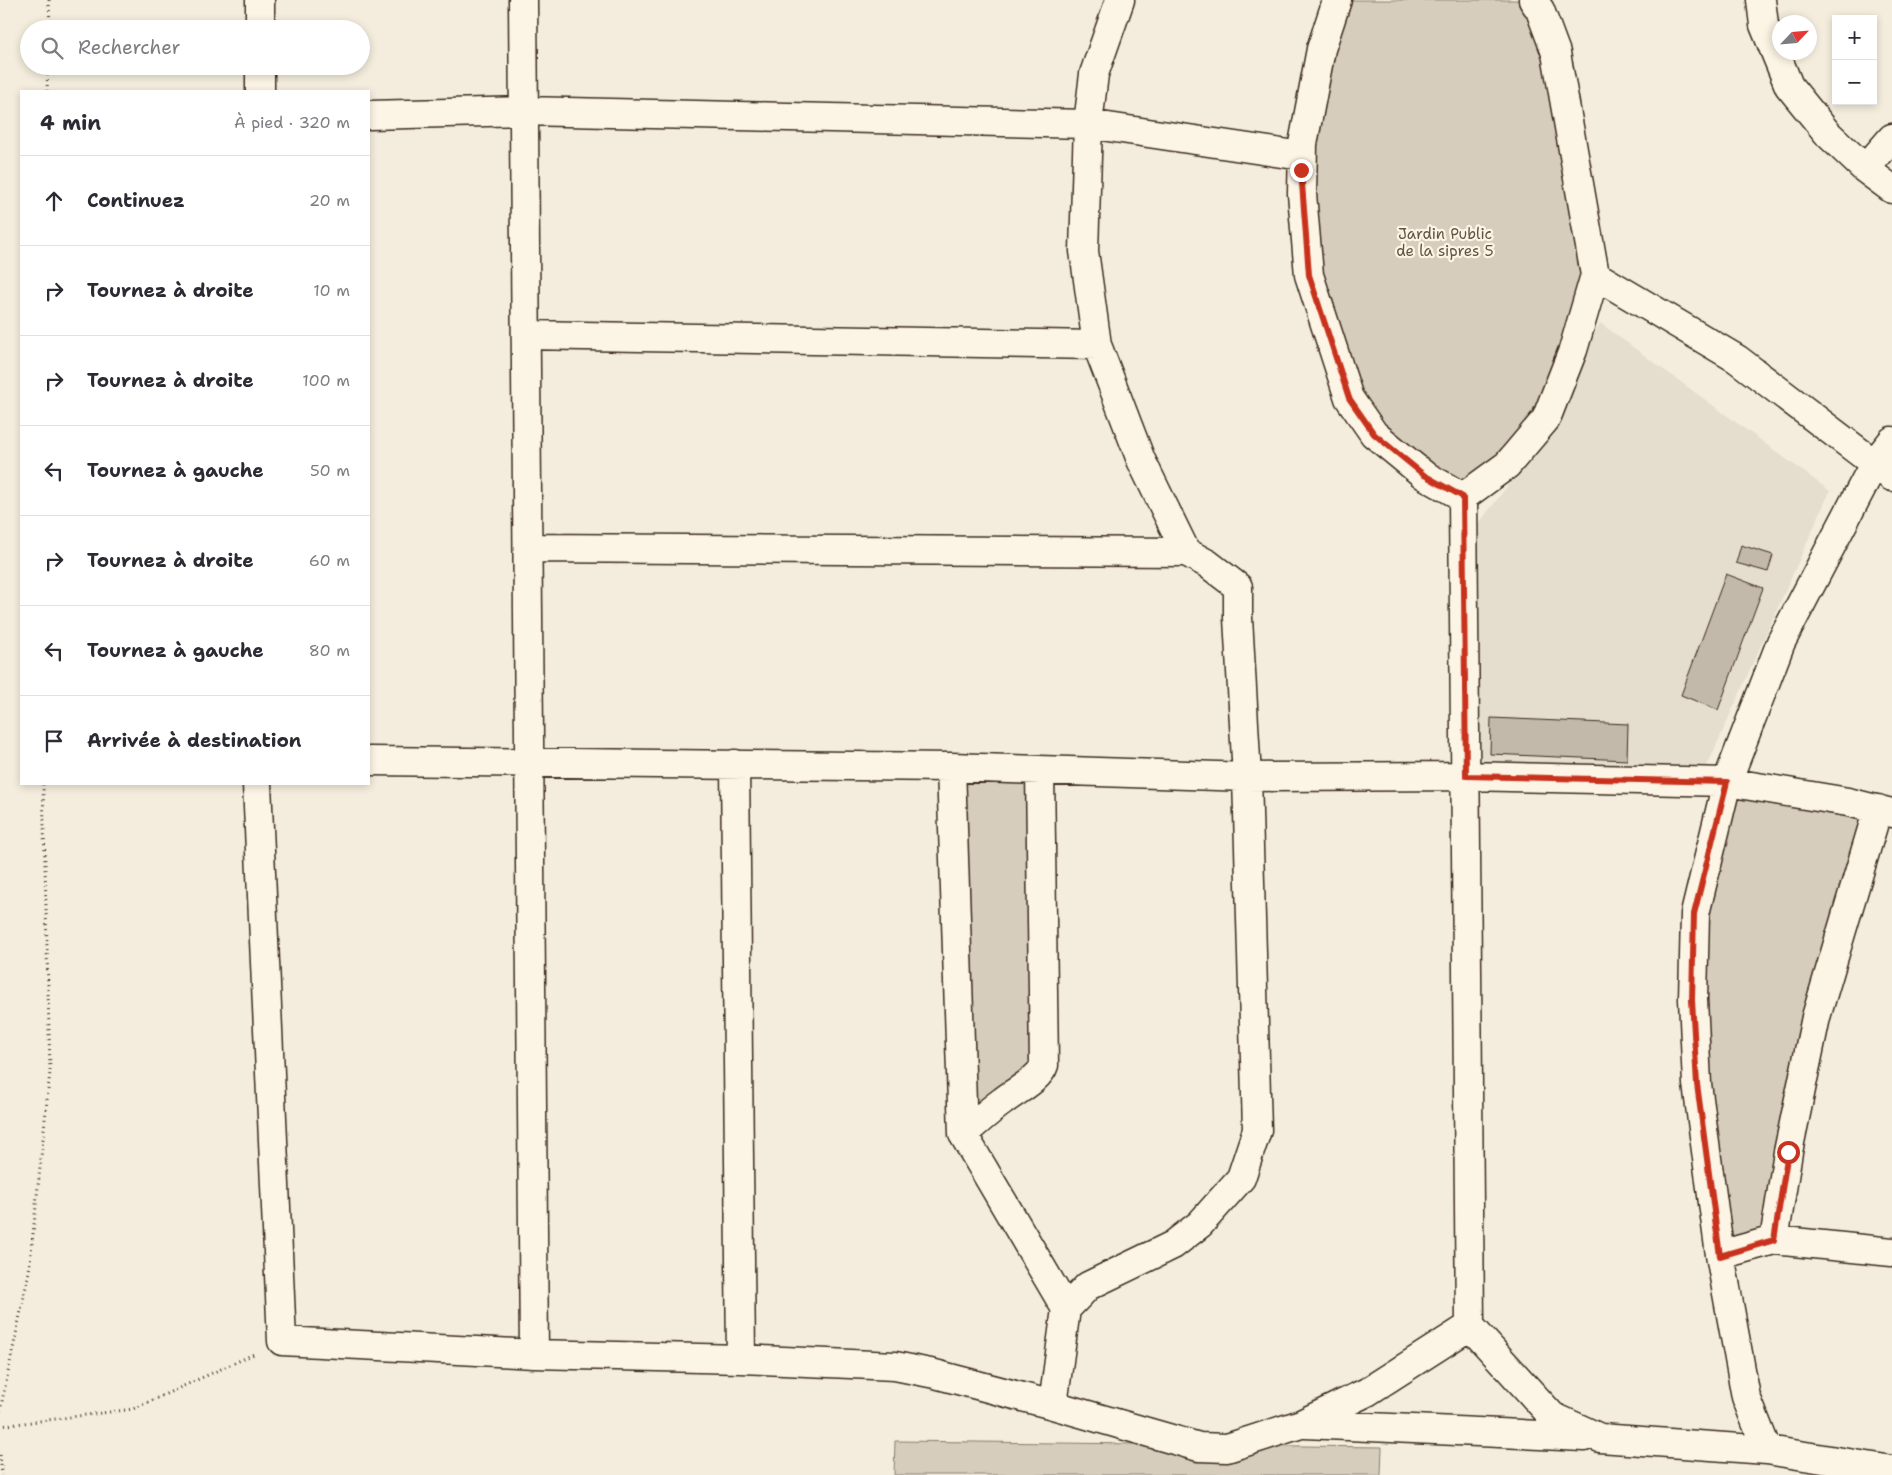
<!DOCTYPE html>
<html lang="fr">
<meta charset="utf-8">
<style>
:root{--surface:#fff;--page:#f2f2f3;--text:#2b2b33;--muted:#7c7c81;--line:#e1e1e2}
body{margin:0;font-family:"Shantell Sans",sans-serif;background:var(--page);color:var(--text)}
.controls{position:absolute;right:15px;top:15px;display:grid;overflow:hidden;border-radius:0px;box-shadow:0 2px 8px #0003}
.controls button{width:45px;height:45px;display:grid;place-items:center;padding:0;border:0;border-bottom:1px solid var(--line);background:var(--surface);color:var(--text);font:25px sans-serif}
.compass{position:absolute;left:1772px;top:15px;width:45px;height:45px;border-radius:50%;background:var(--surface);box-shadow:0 2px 8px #0003;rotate:64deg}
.stop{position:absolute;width:15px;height:15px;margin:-11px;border:4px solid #c8321e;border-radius:50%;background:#fff}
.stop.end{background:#c8321e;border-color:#fff;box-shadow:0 1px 5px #0008}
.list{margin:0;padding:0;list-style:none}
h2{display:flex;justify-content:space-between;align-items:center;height:65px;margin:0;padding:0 20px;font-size:21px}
h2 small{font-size:16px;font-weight:400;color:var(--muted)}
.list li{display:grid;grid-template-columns:32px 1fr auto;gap:15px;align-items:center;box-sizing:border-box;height:90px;padding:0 20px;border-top:1px solid var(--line)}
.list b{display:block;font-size:19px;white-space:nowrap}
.list em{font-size:16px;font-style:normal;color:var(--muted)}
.icon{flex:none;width:28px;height:28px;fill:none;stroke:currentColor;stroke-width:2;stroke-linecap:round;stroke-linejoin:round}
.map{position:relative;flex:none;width:1892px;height:1475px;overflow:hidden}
.search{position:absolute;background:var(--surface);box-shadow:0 2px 8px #0003;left:20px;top:20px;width:350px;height:55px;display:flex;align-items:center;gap:12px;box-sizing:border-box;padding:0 18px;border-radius:28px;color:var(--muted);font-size:19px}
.panel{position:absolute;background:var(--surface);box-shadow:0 2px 8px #0003;left:20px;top:90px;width:350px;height:695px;border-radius:0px}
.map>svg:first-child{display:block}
</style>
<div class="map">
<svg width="1892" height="1475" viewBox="0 0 1892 1475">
<rect width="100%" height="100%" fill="#f4eddd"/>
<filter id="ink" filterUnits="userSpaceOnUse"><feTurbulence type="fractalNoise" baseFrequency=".02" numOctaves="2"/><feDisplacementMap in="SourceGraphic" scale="10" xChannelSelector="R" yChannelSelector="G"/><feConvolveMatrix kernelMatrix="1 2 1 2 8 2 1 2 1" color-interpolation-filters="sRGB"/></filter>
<g filter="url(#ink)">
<path fill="#e5ddce" d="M 1600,323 L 1830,491 L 1704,773 L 1481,764 L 1470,535 L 1534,451 Z"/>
<path fill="#d6cdbd" stroke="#887c6e" d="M 1348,0 L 1529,0 L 1561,53 L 1592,273 L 1543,418 L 1457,490 L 1380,429 L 1332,361 L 1305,279 L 1315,50 Z
M 1040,773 L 1042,1066 L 958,1129 L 951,775 Z
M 1724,789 L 1876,815 L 1771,1225 L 1714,1248 L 1698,915 Z
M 895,1441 L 1382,1447 L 1381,1475 L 894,1475 Z"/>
<path fill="#c3b9aa" stroke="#3b2a1e" d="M 1741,545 L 1773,555 L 1768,572 L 1736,563 Z
M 1726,574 L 1763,588 L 1718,710 L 1681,695 Z
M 1491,718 L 1628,724 L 1627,760 L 1490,754 Z"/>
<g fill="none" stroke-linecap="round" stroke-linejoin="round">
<g stroke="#3b2a1e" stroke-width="31">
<path id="street" d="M 260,0 L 260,29
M 523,0 L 534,1354
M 1337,0 L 1321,49 L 1303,144 L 1302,194 L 1309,275 L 1349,398 L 1374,434 L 1424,475 L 1463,497
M 1533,0 L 1540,10 L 1556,53 L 1595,275 L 1737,359 L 1892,477
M 1761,0 L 1764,25 L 1789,86 L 1828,134 L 1865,169 L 1892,189
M 260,66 L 260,91
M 369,115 L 525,111 L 1088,124 L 1302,156
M 1865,169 L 1892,138
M 526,335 L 1097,345
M 1463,497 L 1470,1326 L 1552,1416 L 1600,1438 L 1767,1450 L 1892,1470
M 1463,497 L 1507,465 L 1546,419 L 1573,350 L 1595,275
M 528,548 L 1186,552
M 369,761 L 951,767 L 1247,777 L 1466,776 L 1727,782 L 1848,802 L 1892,813
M 735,764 L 741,1359
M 951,767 L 963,1134 L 1066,1309 L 1053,1405
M 257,784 L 282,1341 L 534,1354 L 741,1359 L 895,1366 L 935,1374 L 1053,1405 L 1199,1447 L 1227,1448 L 1301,1424 L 1367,1392 L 1470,1326
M 963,1134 C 976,1123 989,1111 1003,1101 C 1014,1092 1040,1079 1044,1065 L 1040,771
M 1774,1240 L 1788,1152 L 1816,1017 L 1878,809
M 1720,1255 L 1774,1240 L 1892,1252
M 1066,1309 L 1088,1286 L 1173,1245 L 1200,1224 L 1241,1178 L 1257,1130 L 1247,777 L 1238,618 L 1238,587 L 1208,564 L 1186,552 L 1141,460 L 1097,345 L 1084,251 L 1088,124 L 1094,74 L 1120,0
M 1305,1424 L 1584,1437
M 1767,1450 L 1746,1397 L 1720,1255 L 1697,1084 L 1693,999 L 1695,914 L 1727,782 L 1781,642 L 1875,462 L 1892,441"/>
</g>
<path stroke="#3b2a1e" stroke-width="3" stroke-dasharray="1 4" stroke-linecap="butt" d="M 49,0 L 50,29
M 47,91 L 48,66
M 0,1411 L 29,1272 L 50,1072 L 43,784
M 0,1426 L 133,1409 L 254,1354
M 0,1455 L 2,1475"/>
<use href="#street" stroke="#fcf5e5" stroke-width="28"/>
</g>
</g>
<g fill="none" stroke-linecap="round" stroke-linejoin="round" filter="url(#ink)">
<path stroke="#c8321e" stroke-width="6" d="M 1301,170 L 1309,275 L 1349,398 L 1374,434 L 1424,475 L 1463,497 L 1466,776 L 1727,782 L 1694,914 L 1692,1000 L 1697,1084 L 1720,1256 L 1774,1240 L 1788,1152"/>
</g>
<g text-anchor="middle" stroke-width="4.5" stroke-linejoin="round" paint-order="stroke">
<g font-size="15" fill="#625346" stroke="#fcf5e5">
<text x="1445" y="239">Jardin Public<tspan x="1445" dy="17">de la sipres 5</tspan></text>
</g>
</g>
</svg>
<div class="controls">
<button>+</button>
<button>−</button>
</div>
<svg class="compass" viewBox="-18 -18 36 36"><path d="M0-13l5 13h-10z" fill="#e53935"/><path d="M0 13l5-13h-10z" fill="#7c7c81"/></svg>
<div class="stop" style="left:1788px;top:1152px"></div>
<div class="stop end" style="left:1301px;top:170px"></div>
<div class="search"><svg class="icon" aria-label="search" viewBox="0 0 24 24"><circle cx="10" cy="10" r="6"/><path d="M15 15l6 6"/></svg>Rechercher</div>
<section class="panel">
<h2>4 min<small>À pied · 320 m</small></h2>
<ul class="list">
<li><svg class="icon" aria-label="ahead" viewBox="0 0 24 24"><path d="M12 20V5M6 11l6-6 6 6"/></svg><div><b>Continuez</b></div><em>20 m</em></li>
<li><svg class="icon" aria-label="right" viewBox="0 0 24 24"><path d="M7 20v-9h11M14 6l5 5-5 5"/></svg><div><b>Tournez à droite</b></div><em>10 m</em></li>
<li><svg class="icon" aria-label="right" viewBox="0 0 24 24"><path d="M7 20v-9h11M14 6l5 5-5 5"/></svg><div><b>Tournez à droite</b></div><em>100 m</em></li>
<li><svg class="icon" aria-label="left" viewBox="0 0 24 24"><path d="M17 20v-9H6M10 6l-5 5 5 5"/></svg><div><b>Tournez à gauche</b></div><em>50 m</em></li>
<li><svg class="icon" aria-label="right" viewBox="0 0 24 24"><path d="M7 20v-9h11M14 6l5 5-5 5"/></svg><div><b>Tournez à droite</b></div><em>60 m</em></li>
<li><svg class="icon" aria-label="left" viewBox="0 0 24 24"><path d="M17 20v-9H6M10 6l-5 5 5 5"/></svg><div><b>Tournez à gauche</b></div><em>80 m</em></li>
<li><svg class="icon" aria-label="arrive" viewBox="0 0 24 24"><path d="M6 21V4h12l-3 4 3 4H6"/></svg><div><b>Arrivée à destination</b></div></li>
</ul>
</section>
</div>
